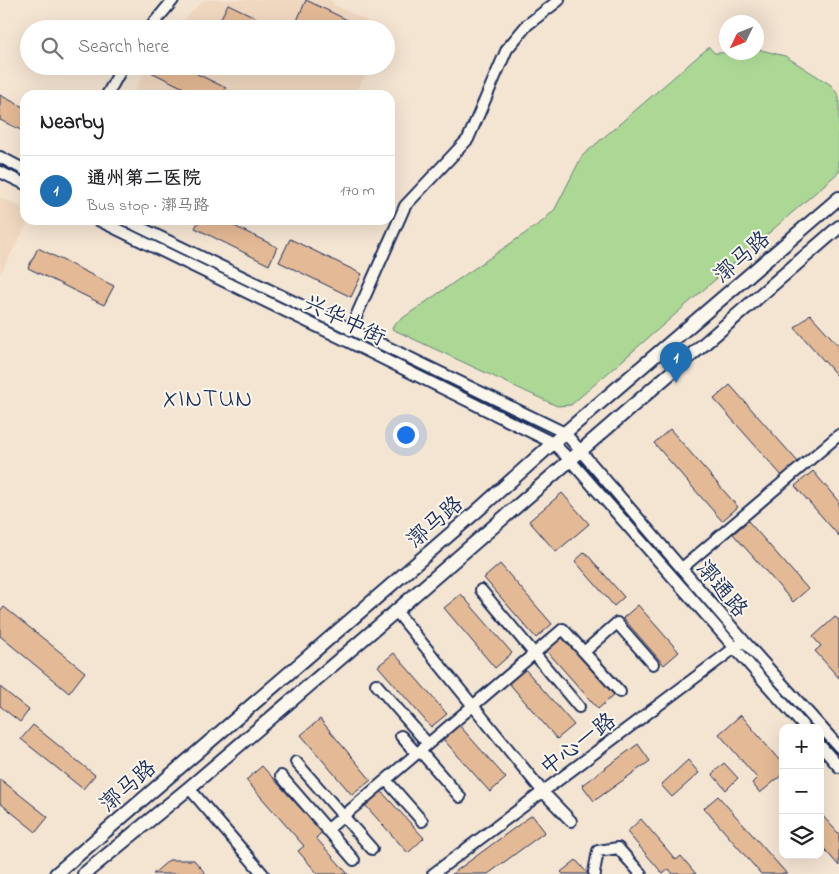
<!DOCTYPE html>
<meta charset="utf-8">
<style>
:root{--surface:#fff;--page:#f2f2f2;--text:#202124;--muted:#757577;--line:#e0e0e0;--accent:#1f6fb2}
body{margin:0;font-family:"Indie Flower","LXGW WenKai TC",sans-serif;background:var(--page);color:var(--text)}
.controls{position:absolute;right:15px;bottom:15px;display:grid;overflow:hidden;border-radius:10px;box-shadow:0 5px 20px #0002}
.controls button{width:45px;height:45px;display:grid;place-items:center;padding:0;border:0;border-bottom:1px solid var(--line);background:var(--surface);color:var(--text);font:25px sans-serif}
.compass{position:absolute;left:719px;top:15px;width:45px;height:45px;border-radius:50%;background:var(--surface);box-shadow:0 5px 20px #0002;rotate:227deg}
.you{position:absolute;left:405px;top:434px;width:18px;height:18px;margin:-12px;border:4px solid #fff;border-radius:50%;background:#1a73e8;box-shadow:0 0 0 8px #1a73e833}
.badge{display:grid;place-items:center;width:32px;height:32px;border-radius:50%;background:var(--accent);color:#fff;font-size:16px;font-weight:700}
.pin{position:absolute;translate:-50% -41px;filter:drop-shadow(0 1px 2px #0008)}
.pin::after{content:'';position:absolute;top:26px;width:18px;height:15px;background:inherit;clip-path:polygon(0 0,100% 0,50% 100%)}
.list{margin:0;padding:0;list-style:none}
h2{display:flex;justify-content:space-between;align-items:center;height:65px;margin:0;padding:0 20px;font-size:21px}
h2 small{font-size:16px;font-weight:400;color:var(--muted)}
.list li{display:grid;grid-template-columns:32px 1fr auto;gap:15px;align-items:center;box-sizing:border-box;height:70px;padding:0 20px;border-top:1px solid var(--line)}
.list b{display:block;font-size:19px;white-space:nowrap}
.list p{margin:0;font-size:16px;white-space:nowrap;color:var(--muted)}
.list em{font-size:16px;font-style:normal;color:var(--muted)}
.icon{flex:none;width:28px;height:28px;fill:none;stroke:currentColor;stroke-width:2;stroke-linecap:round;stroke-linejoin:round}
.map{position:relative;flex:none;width:839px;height:874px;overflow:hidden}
.search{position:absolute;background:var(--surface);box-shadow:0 5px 20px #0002;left:20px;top:20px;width:375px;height:55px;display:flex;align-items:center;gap:12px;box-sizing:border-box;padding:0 18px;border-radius:28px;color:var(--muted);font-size:19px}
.panel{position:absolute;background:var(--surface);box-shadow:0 5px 20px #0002;left:20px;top:90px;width:375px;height:135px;border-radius:15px}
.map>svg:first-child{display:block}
</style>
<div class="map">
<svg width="839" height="874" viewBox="0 0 839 874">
<rect width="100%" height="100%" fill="#f4e4d2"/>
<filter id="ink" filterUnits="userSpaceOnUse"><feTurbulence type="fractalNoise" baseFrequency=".02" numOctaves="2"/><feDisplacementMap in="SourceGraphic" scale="10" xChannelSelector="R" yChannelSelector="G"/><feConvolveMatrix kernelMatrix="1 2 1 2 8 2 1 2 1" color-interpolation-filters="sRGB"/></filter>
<g filter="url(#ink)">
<path fill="#efd7c0" d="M 204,0 L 330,0 L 335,5 L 383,29 L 175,29 Z
M 148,66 L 370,66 L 355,95 L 132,95 Z
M 0,197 L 25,209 L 25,220 L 29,220 L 0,274 Z"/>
<path fill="#acd795" stroke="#64837a" d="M 709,47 L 714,53 L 756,52 L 757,49 L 785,56 L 831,85 L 839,96 L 839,172 L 571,405 L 557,406 L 392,329 L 394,324 L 543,221 L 555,209 L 582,156 Z"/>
<path fill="#e4b995" stroke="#1b2f5e" d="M 306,0 L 366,29 L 308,29 L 296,23 Z
M 228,4 L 280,29 L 222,29 L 217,26 Z
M 154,66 L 181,66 L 226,88 L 222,95 L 198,95 L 151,72 Z
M 0,95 L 25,108 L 25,132 L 0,120 Z
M 199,220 L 222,220 L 277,247 L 269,265 L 195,228 Z
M 290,239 L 362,274 L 351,297 L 279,262 Z
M 38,248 L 114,286 L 104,305 L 28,268 Z
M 810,314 L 839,346 L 839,378 L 795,328 Z
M 730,385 L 799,463 L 783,477 L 714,399 Z
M 670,429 L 738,507 L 722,521 L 654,443 Z
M 813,471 L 839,502 L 839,536 L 795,486 Z
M 562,493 L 589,524 L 556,552 L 529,521 Z
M 748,521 L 808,589 L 793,602 L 733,534 Z
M 585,552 L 624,597 L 614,606 L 575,561 Z
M 500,564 L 552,624 L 536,638 L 484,578 Z
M 461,594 L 512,653 L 495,668 L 444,608 Z
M 638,605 L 679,652 L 664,665 L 623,618 Z
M 4,607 L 85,672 L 69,693 L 0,636 L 0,612 Z
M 835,617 L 839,620 L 839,678 L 815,651 L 821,646 L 813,637 Z
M 562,636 L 614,695 L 598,709 L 546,650 Z
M 394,653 L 447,714 L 431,727 L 378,666 Z
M 524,668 L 574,725 L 557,739 L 508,682 Z
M 0,687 L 29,710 L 20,722 L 0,706 Z
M 741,715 L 779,760 L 781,758 L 783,760 L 783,774 L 760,793 L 752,783 L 757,778 L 719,734 Z
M 320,719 L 371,780 L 352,795 L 301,735 Z
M 33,725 L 95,775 L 83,789 L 21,739 Z
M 459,725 L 506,778 L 490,792 L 443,739 Z
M 638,744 L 650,761 L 594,801 L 582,785 Z
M 688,760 L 699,773 L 672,797 L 661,785 Z
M 724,763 L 738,778 L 726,790 L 712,774 Z
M 262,766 L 322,832 L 316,838 L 348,874 L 318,874 L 298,851 L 304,846 L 246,780 Z
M 0,779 L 48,817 L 36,832 L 0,803 Z
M 381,791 L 424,838 L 408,853 L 365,805 Z
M 718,796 L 787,874 L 761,874 L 704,808 Z
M 820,813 L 839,834 L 839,866 L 820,844 Z
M 532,815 L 545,832 L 488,874 L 452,874 Z
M 641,819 L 676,860 L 681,856 L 696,874 L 673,874 L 669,869 L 663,874 L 627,832 Z
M 169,860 L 194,860 L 206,874 L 153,874 Z
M 576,860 L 588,874 L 563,874 L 561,872 Z"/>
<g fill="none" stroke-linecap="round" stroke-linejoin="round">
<g stroke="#1b2f5e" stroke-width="14">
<path id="minor" d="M 149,29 L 173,0
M 107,95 L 123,66
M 0,157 L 25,170
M 0,172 L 25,184
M 98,220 L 345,340 L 553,443 L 570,460 L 805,728
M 125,220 L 565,433 L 744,641 L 839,747
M 350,330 L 405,206 L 468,139 L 507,49 L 527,25 L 559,0
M 682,568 L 839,435
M 481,590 L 579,707
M 396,611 L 543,792 L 571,821
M 584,652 L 617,623 L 653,664
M 376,684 L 428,744
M 401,736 L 417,754
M 820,745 L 839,767
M 420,751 L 460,797
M 296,762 L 372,849
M 281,776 L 354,860
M 386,780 L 422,821
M 189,788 L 263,874
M 327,830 L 563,629 L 620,692
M 433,874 L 740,644
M 595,874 L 594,872 L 598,851 L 618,848 L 641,874"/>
</g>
<g stroke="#1b2f5e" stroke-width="16">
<path id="major" d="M 56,874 L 477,511 L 553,443 L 839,198
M 84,874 L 189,788 L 396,611 L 839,227"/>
</g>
<use href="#minor" stroke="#fbf7ec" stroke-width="10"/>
<use href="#major" stroke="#fbf7ec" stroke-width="12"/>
</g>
</g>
<g text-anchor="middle" stroke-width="4" stroke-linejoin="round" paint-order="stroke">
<g font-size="22" fill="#1b2f5e" stroke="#fbf7ec">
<text transform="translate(741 256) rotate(-41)" y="8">漷马路</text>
<text transform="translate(345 319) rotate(26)" y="8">兴华中街</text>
<text transform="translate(434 521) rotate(-41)" y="8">漷马路</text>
<text transform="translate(723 588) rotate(50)" y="8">漷通路</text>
<text transform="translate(577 743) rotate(-37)" y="8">中心一路</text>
<text transform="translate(127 785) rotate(-41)" y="8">漷马路</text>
</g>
<g font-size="25" letter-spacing="1" fill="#1b2f5e" stroke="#fbf7ec">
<text x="208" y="406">XINTUN</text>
</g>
</g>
</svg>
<div class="controls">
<button>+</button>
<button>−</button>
<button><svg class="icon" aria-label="layers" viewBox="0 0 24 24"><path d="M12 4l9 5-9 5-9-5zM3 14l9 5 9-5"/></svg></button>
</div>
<svg class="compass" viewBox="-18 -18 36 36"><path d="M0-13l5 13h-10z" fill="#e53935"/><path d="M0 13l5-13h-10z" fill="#757577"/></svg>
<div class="you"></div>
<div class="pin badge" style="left:676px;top:383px">1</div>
<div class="search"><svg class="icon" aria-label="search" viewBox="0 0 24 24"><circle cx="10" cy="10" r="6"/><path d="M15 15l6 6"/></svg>Search here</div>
<section class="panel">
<h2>Nearby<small></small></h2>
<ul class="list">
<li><span class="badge">1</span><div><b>通州第二医院</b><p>Bus stop · 漷马路</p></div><em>170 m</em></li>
</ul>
</section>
</div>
